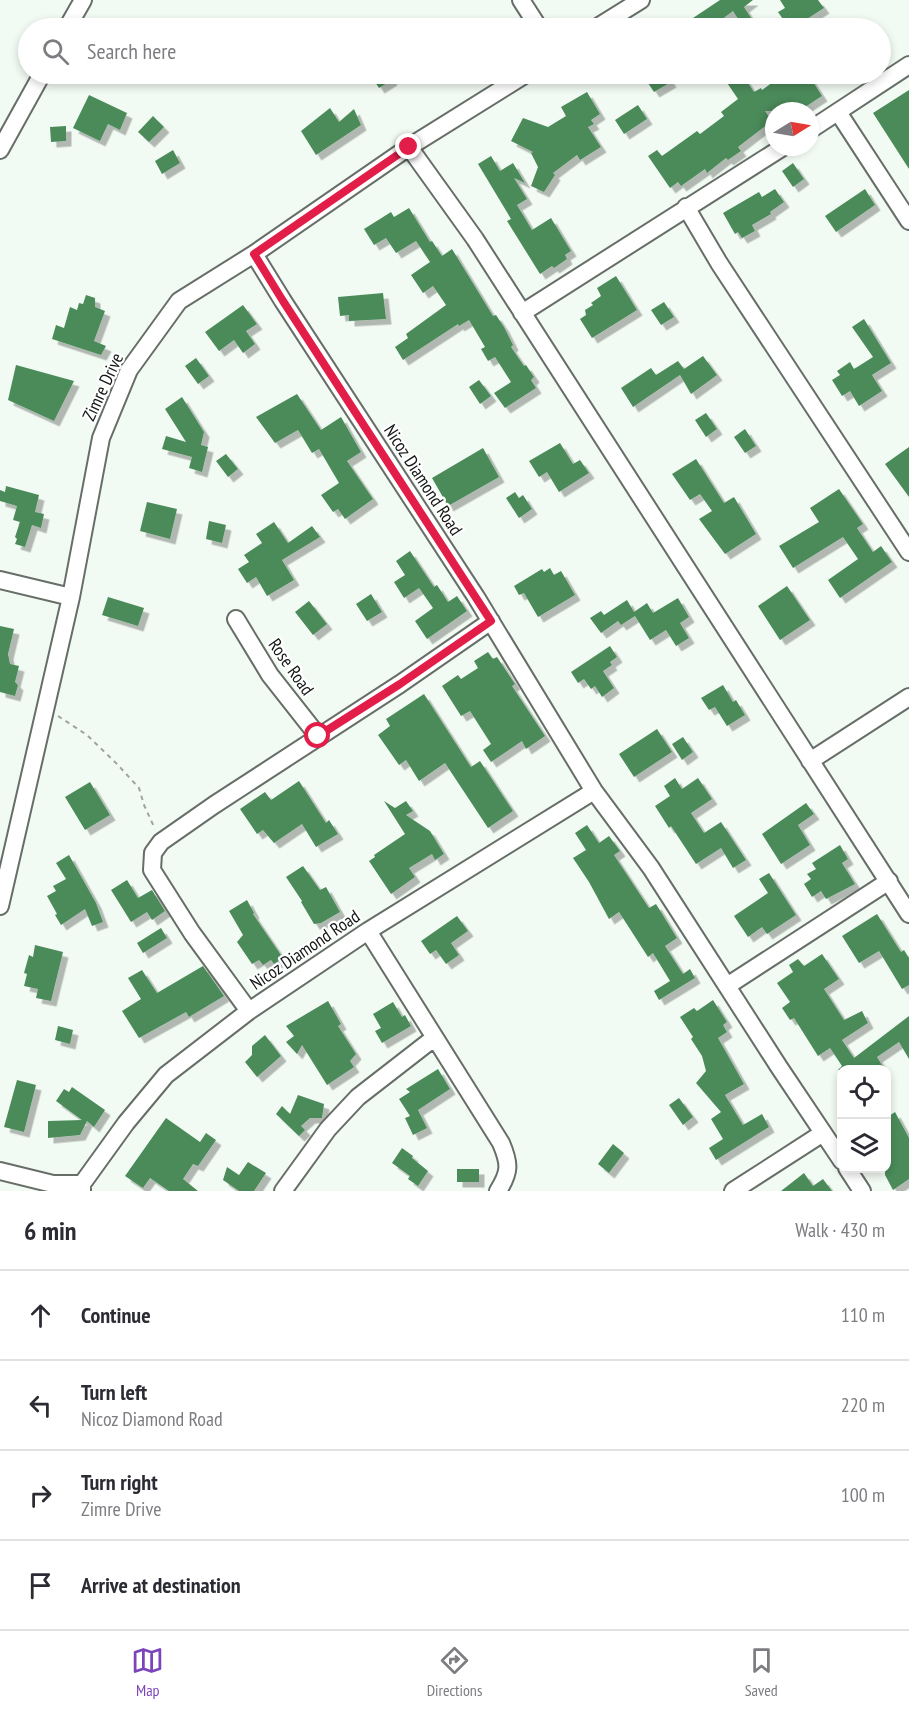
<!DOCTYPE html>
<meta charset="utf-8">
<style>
:root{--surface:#fff;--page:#f7f7f7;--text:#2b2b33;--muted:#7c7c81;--line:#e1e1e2;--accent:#7c44ba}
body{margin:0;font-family:"PT Sans Narrow",sans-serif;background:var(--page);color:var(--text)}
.controls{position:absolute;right:18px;bottom:18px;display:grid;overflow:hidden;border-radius:12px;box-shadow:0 3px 9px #0003}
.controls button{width:54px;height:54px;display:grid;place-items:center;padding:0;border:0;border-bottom:2px solid var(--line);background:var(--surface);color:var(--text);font:30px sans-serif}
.compass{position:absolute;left:765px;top:102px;width:54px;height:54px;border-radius:50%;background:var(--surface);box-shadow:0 3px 9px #0003;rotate:79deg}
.stop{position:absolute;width:18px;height:18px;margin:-14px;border:4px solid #e11d48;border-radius:50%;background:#fff}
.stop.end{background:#e11d48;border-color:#fff;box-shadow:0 2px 6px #0008}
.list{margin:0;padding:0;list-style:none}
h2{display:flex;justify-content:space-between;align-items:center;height:78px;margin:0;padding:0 24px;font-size:26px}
h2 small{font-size:20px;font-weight:400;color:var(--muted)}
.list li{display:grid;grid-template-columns:39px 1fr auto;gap:18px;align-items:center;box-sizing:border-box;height:90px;padding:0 24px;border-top:2px solid var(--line)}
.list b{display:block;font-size:22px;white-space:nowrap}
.list p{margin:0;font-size:20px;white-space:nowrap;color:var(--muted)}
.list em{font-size:20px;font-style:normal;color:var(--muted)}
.icon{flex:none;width:33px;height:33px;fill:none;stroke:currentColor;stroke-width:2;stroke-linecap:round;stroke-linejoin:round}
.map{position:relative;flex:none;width:909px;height:1191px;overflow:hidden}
.search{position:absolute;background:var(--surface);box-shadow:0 3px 9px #0003;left:18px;right:18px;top:18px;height:66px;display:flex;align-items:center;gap:15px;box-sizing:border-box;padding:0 21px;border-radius:33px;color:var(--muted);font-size:22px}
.sheet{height:438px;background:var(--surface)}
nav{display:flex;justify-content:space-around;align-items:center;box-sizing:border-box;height:84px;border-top:2px solid var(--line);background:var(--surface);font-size:16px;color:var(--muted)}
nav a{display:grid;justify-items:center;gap:3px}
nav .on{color:var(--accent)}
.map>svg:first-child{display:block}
</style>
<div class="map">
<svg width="909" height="1191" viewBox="0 0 909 1191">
<defs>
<filter id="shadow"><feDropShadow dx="5.5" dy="5.5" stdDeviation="0" flood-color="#0004"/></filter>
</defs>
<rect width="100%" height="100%" fill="#f2fbf3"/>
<path fill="#4c8b5a" filter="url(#shadow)" d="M 720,0 L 753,0 L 744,7 L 753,21 L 743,27 L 733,11 L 717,23 L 720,28 L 678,28 Z
M 780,0 L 818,0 L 824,8 L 793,28 L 789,28 L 778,12 L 785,8 Z
M 370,74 L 388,74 L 392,80 L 379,88 Z
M 642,74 L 666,74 L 671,82 L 654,92 Z
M 721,74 L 742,74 L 754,92 L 761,88 L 762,90 L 784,74 L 808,74 L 822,96 L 799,111 L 765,111 L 772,121 L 738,147 L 741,151 L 728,160 L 726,158 L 707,173 L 705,169 L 681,186 L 678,182 L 670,188 L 648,156 L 657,150 L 662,156 L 697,131 L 700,134 L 724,116 L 721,112 L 738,99 Z
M 909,90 L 909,169 L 873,113 Z
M 587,92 L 600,114 L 591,120 L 594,124 L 588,127 L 601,147 L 580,160 L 577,155 L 553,173 L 555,175 L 544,192 L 531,186 L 538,167 L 531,153 L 533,152 L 511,141 L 523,118 L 548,127 L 566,116 L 561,107 Z
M 89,95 L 127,113 L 120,130 L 108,124 L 100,141 L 73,128 Z
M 638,105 L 647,119 L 624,134 L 615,120 Z
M 330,108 L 339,122 L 354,109 L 361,125 L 316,155 L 301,131 Z
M 153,116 L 164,127 L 149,142 L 138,132 Z
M 66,126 L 66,141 L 51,142 L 50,127 Z
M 173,150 L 180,163 L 162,174 L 155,161 Z
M 491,156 L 500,171 L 513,163 L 525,183 L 514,178 L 527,199 L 517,205 L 532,230 L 551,218 L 571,251 L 565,255 L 567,259 L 554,268 L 552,266 L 540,274 L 507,221 L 511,219 L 478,164 Z
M 793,163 L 804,179 L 793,187 L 782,171 Z
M 775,189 L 784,202 L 770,212 L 771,214 L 752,225 L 755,231 L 742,238 L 738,232 L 735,234 L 723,213 L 759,192 L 762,197 Z
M 865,189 L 875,205 L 836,232 L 825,216 Z
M 409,208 L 430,242 L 432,241 L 442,256 L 452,249 L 493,316 L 496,315 L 504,327 L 513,345 L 511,347 L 524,366 L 526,365 L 534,377 L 531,380 L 536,388 L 505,408 L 494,393 L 511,382 L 495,357 L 488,361 L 481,349 L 485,347 L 469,320 L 459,326 L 458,324 L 403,360 L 395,347 L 408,338 L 406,334 L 446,305 L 433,286 L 423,293 L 411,275 L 430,262 L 416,241 L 396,253 L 386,238 L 374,245 L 364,229 L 391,212 L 394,217 Z
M 616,276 L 637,310 L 592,338 L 580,319 L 586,315 L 585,310 L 593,305 L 591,303 L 601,296 L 597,288 Z
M 383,293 L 386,319 L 349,321 L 349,315 L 340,316 L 338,297 Z
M 86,295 L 95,298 L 95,307 L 105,311 L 94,341 L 106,346 L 101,355 L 52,339 L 56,325 L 64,328 L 70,307 L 77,310 L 79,303 L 83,304 Z
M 664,302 L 674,317 L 661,325 L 651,310 Z
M 243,305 L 257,324 L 246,331 L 255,344 L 243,353 L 234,340 L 219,351 L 205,332 Z
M 864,319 L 891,363 L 872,375 L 882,391 L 859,406 L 850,391 L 842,396 L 832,380 L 840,375 L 837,371 L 850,362 L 854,369 L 873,357 L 852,327 Z
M 703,356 L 717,375 L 691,394 L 680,375 L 633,407 L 621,388 L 651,368 L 656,375 L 678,361 L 684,369 Z
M 196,358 L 209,376 L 198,384 L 185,366 Z
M 16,365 L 74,381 L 54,421 L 8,400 Z
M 479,380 L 491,396 L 480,404 L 469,387 Z
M 297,394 L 321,430 L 341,417 L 361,452 L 347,461 L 373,499 L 345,519 L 338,509 L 333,512 L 321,495 L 339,483 L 319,449 L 312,453 L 298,430 L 275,443 L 256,417 Z
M 182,397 L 204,432 L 201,445 L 208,447 L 202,472 L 189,468 L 192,457 L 162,449 L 166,436 L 186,442 L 165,409 Z
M 706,413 L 717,429 L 706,437 L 695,420 Z
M 745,429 L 756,446 L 745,453 L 734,437 Z
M 560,443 L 573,464 L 580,460 L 589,473 L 559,492 L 547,472 L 539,477 L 529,461 Z
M 909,447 L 909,497 L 885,464 Z
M 483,448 L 499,477 L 448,506 L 432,478 Z
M 226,454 L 238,469 L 228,477 L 216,461 Z
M 696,459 L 724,503 L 734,497 L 756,534 L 725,554 L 699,519 L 712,511 L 700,494 L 690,500 L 672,474 Z
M 6,486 L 39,495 L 35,512 L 44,514 L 41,528 L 32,525 L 25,547 L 15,544 L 17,539 L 15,537 L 20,522 L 13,520 L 17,506 L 0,501 L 0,490 L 5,492 Z
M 839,489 L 863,524 L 857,528 L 873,552 L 881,546 L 892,562 L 840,598 L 828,580 L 858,559 L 843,537 L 793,568 L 779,546 L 819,522 L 810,508 Z
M 515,492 L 519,498 L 523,495 L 532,509 L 519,518 L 506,498 Z
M 147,502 L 177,509 L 170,539 L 140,531 Z
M 209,521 L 226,525 L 222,543 L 206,539 Z
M 274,522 L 288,543 L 312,526 L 320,537 L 282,560 L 294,580 L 267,596 L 256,577 L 247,583 L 238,569 L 249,562 L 244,555 L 262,543 L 256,534 Z
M 410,551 L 434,587 L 437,585 L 448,602 L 457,596 L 467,611 L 427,639 L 415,621 L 433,608 L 419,588 L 404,598 L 394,582 L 405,575 L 396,561 Z
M 550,568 L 554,575 L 561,571 L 575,595 L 538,617 L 524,593 L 519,595 L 514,586 L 542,569 L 544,572 Z
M 787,586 L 810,620 L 780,640 L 758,606 Z
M 371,594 L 382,612 L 367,621 L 356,604 Z
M 108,597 L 144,608 L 138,626 L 102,615 Z
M 678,598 L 689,617 L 680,623 L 689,638 L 676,646 L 666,630 L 650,640 L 635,616 L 621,625 L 618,621 L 601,633 L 590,618 L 601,611 L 604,615 L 627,600 L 634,612 L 647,603 L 653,613 Z
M 309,601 L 327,624 L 313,635 L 295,612 Z
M 0,626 L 14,629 L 8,654 L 10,664 L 19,666 L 15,682 L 18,685 L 15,696 L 0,692 Z
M 610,646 L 617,657 L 610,662 L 612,665 L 603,671 L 614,688 L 602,697 L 595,686 L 591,689 L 584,679 L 578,683 L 571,672 Z
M 488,652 L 493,659 L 497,657 L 515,684 L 512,686 L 545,736 L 526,749 L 522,741 L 491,762 L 483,750 L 491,744 L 470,711 L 461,716 L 442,686 L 458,675 L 461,679 L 478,668 L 474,661 Z
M 723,685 L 733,702 L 736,700 L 745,715 L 727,726 L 715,707 L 709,710 L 701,698 Z
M 424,694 L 471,767 L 480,761 L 513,811 L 488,828 L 445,763 L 419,781 L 406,760 L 399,765 L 378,735 L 390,726 L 386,719 Z
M 657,729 L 672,752 L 634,777 L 619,754 Z
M 683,737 L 693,752 L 682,760 L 672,744 Z
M 675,778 L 682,789 L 698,778 L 712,799 L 691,813 L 704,833 L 721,822 L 746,860 L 733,868 L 721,848 L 696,864 L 671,826 L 669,828 L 655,806 L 670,796 L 664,786 Z
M 299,781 L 326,823 L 329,820 L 338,834 L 316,847 L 302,824 L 274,843 L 263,830 L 257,834 L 240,809 L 265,792 L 271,800 Z
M 90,782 L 110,815 L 85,830 L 65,797 Z
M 384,801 L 395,808 L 406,801 L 413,811 L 406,815 L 430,831 L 444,854 L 435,860 L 432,854 L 409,868 L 415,877 L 391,894 L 369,861 L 375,857 L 374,855 L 405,834 Z
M 806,803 L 814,814 L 798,825 L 810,845 L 781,864 L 762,834 Z
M 587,825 L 599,843 L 609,836 L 620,851 L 614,855 L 649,908 L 656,904 L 677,938 L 665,946 L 683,974 L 690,969 L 695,978 L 659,1000 L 654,991 L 670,981 L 653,953 L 648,957 L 619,912 L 609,919 L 589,882 L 573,858 L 586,850 L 575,833 Z
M 840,845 L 848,859 L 842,863 L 855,884 L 826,899 L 821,891 L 812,897 L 804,884 L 811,879 L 807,874 L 816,869 L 812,863 Z
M 69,855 L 96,903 L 103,922 L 92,926 L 85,909 L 61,925 L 55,915 L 57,914 L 47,896 L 56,891 L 53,886 L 66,879 L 56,863 Z
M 303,866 L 320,890 L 326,887 L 340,912 L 321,923 L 314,924 L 301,902 L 302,901 L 286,877 Z
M 769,873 L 796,915 L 767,934 L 762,927 L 748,937 L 734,916 L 768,893 L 759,879 Z
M 127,880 L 138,898 L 152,890 L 165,911 L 152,920 L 147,912 L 131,922 L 111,890 Z
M 247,900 L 254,913 L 253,914 L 283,958 L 274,964 L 271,960 L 263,965 L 259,960 L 252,964 L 237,942 L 243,935 L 229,911 Z
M 877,914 L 901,952 L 904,950 L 909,958 L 909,985 L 902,989 L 879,951 L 859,963 L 842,936 Z
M 457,916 L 468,931 L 451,943 L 459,955 L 446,964 L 436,950 L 430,954 L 421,941 Z
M 161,928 L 167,938 L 143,953 L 137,943 Z
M 35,945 L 63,952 L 51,1001 L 36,998 L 38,989 L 24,986 L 27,974 L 24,973 L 29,955 L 33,957 Z
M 822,954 L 839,979 L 824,989 L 844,1020 L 862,1011 L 868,1023 L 842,1040 L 854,1058 L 909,1016 L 909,1059 L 899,1042 L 877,1057 L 885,1070 L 838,1070 L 842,1066 L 830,1048 L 818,1056 L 794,1018 L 790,1020 L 782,1008 L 790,1002 L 777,983 L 793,972 L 789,965 L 798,959 L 804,966 Z
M 203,966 L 224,996 L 189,1017 L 186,1012 L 139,1038 L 122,1011 L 141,999 L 128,978 L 142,970 L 157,993 Z
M 713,1000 L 727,1022 L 723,1025 L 727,1032 L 718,1038 L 744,1084 L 725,1095 L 743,1125 L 762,1114 L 769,1127 L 716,1160 L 709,1148 L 723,1139 L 711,1119 L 721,1112 L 696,1083 L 706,1071 L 702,1056 L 691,1039 L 693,1037 L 680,1017 L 694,1008 L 697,1011 Z
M 328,1001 L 341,1024 L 338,1026 L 356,1054 L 350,1061 L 354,1067 L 327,1085 L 302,1045 L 297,1054 L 286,1042 L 294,1036 L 286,1026 Z
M 393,1002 L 402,1017 L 405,1015 L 411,1026 L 382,1043 L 375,1031 L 381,1028 L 373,1014 Z
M 58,1026 L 73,1030 L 70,1044 L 55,1040 Z
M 265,1035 L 281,1056 L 257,1077 L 245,1062 L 252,1055 L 252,1046 Z
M 438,1069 L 450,1089 L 418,1110 L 427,1128 L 413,1135 L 405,1118 L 410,1116 L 399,1099 L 410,1092 L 406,1089 Z
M 17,1080 L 36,1085 L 24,1132 L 4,1127 Z
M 72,1087 L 105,1110 L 94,1127 L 87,1121 L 80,1135 L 48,1138 L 48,1121 L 82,1120 L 56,1101 L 64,1089 L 69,1092 Z
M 298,1095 L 324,1104 L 322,1118 L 310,1118 L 301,1126 L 305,1130 L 299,1136 L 276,1114 L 282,1106 L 290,1114 Z
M 679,1098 L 693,1117 L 683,1125 L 669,1105 Z
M 895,1112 L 909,1138 L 909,1179 L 893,1190 L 885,1175 L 886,1118 Z
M 166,1118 L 200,1142 L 206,1133 L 216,1140 L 198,1166 L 193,1164 L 183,1179 L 198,1191 L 169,1191 L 150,1178 L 143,1188 L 125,1176 Z
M 613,1144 L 624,1153 L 609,1173 L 598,1164 Z
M 402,1148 L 413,1156 L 412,1158 L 428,1171 L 418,1186 L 408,1179 L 410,1176 L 392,1163 Z
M 248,1162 L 266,1173 L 254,1191 L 239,1191 L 223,1180 L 227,1167 L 239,1175 Z
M 457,1169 L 479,1169 L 479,1182 L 457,1182 Z
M 804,1173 L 813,1186 L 823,1179 L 832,1191 L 781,1191 Z"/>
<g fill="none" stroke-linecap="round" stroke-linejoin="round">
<g stroke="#666e67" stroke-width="20">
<path id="minor" d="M 521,0 L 539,28
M 67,28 L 83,0
M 596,28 L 641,0
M 838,112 L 909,221
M 810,130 L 909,65
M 409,147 L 475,239 L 909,914
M 0,150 L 42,74
M 686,207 L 719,263 L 909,552
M 254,254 L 283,301 L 476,597 L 594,791 L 651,868 L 779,1067 L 842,1161
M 522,313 L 783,147
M 0,580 L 71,597
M 236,619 L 270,675 L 318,736
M 810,761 L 909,697
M 0,906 L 71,597 L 101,438 L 129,370 L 179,301 L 254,254 L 409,147 L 526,74
M 368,931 L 501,1143 C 510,1164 510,1172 498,1191
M 727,986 L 889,881
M 249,1011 L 192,933 L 152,870 L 153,853 L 161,842 L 214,805 L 400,684 L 491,621
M 847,1168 L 862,1191
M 0,1171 L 53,1184 L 82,1184
M 82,1191 L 82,1184 L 126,1123 L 166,1075 L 249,1011 L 368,931 L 594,791
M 283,1191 L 328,1129 L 358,1097 L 434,1038
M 733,1191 L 823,1133"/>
</g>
<path stroke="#9da49e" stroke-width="2" stroke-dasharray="4.5 4.5" stroke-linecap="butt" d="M 58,716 L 87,735 L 117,764 L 139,788 L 144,805 L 155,829"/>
<use href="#minor" stroke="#fff" stroke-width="16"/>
</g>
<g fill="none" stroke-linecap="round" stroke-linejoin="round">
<path stroke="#e11d48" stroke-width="8" d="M 318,736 L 400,684 L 491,621 L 283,301 L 254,254 L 409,147"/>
</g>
<g text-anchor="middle" stroke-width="4.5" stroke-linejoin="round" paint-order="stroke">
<g font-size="18" fill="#141715" stroke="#fff">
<text transform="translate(103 387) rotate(-65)" y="6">Zimre Drive</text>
<text transform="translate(423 480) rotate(57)" y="6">Nicoz Diamond Road</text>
<text transform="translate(291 667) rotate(55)" y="6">Rose Road</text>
<text transform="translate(305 950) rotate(-34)" y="6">Nicoz Diamond Road</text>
</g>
</g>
</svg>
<div class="controls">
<button><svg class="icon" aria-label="locate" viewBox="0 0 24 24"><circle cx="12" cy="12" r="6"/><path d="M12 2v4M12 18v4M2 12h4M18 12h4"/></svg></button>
<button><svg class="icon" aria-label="layers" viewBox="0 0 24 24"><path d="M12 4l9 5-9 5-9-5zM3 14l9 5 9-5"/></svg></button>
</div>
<svg class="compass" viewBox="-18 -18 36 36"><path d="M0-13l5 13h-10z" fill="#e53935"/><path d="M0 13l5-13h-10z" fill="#7c7c81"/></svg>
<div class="stop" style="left:318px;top:736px"></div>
<div class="stop end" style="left:409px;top:147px"></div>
<div class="search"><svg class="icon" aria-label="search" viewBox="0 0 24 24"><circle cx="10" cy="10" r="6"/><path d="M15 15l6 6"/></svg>Search here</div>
</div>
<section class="sheet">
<h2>6 min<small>Walk · 430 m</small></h2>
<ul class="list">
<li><svg class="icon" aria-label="ahead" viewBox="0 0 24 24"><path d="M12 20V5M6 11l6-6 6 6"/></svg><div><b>Continue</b></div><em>110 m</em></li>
<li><svg class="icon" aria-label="left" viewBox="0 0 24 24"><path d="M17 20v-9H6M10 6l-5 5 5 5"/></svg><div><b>Turn left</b><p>Nicoz Diamond Road</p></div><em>220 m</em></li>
<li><svg class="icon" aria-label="right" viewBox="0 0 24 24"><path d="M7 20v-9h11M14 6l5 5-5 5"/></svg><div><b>Turn right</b><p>Zimre Drive</p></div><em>100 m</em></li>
<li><svg class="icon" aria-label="arrive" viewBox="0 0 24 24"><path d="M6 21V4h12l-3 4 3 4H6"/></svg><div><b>Arrive at destination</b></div></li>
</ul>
</section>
<nav>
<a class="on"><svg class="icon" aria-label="map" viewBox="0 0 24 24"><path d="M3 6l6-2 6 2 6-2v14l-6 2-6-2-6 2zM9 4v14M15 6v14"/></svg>Map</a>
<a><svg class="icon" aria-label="directions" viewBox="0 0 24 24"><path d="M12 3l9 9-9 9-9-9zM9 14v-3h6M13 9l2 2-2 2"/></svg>Directions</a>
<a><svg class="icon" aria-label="saved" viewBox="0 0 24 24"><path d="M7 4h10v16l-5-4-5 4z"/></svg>Saved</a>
</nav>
